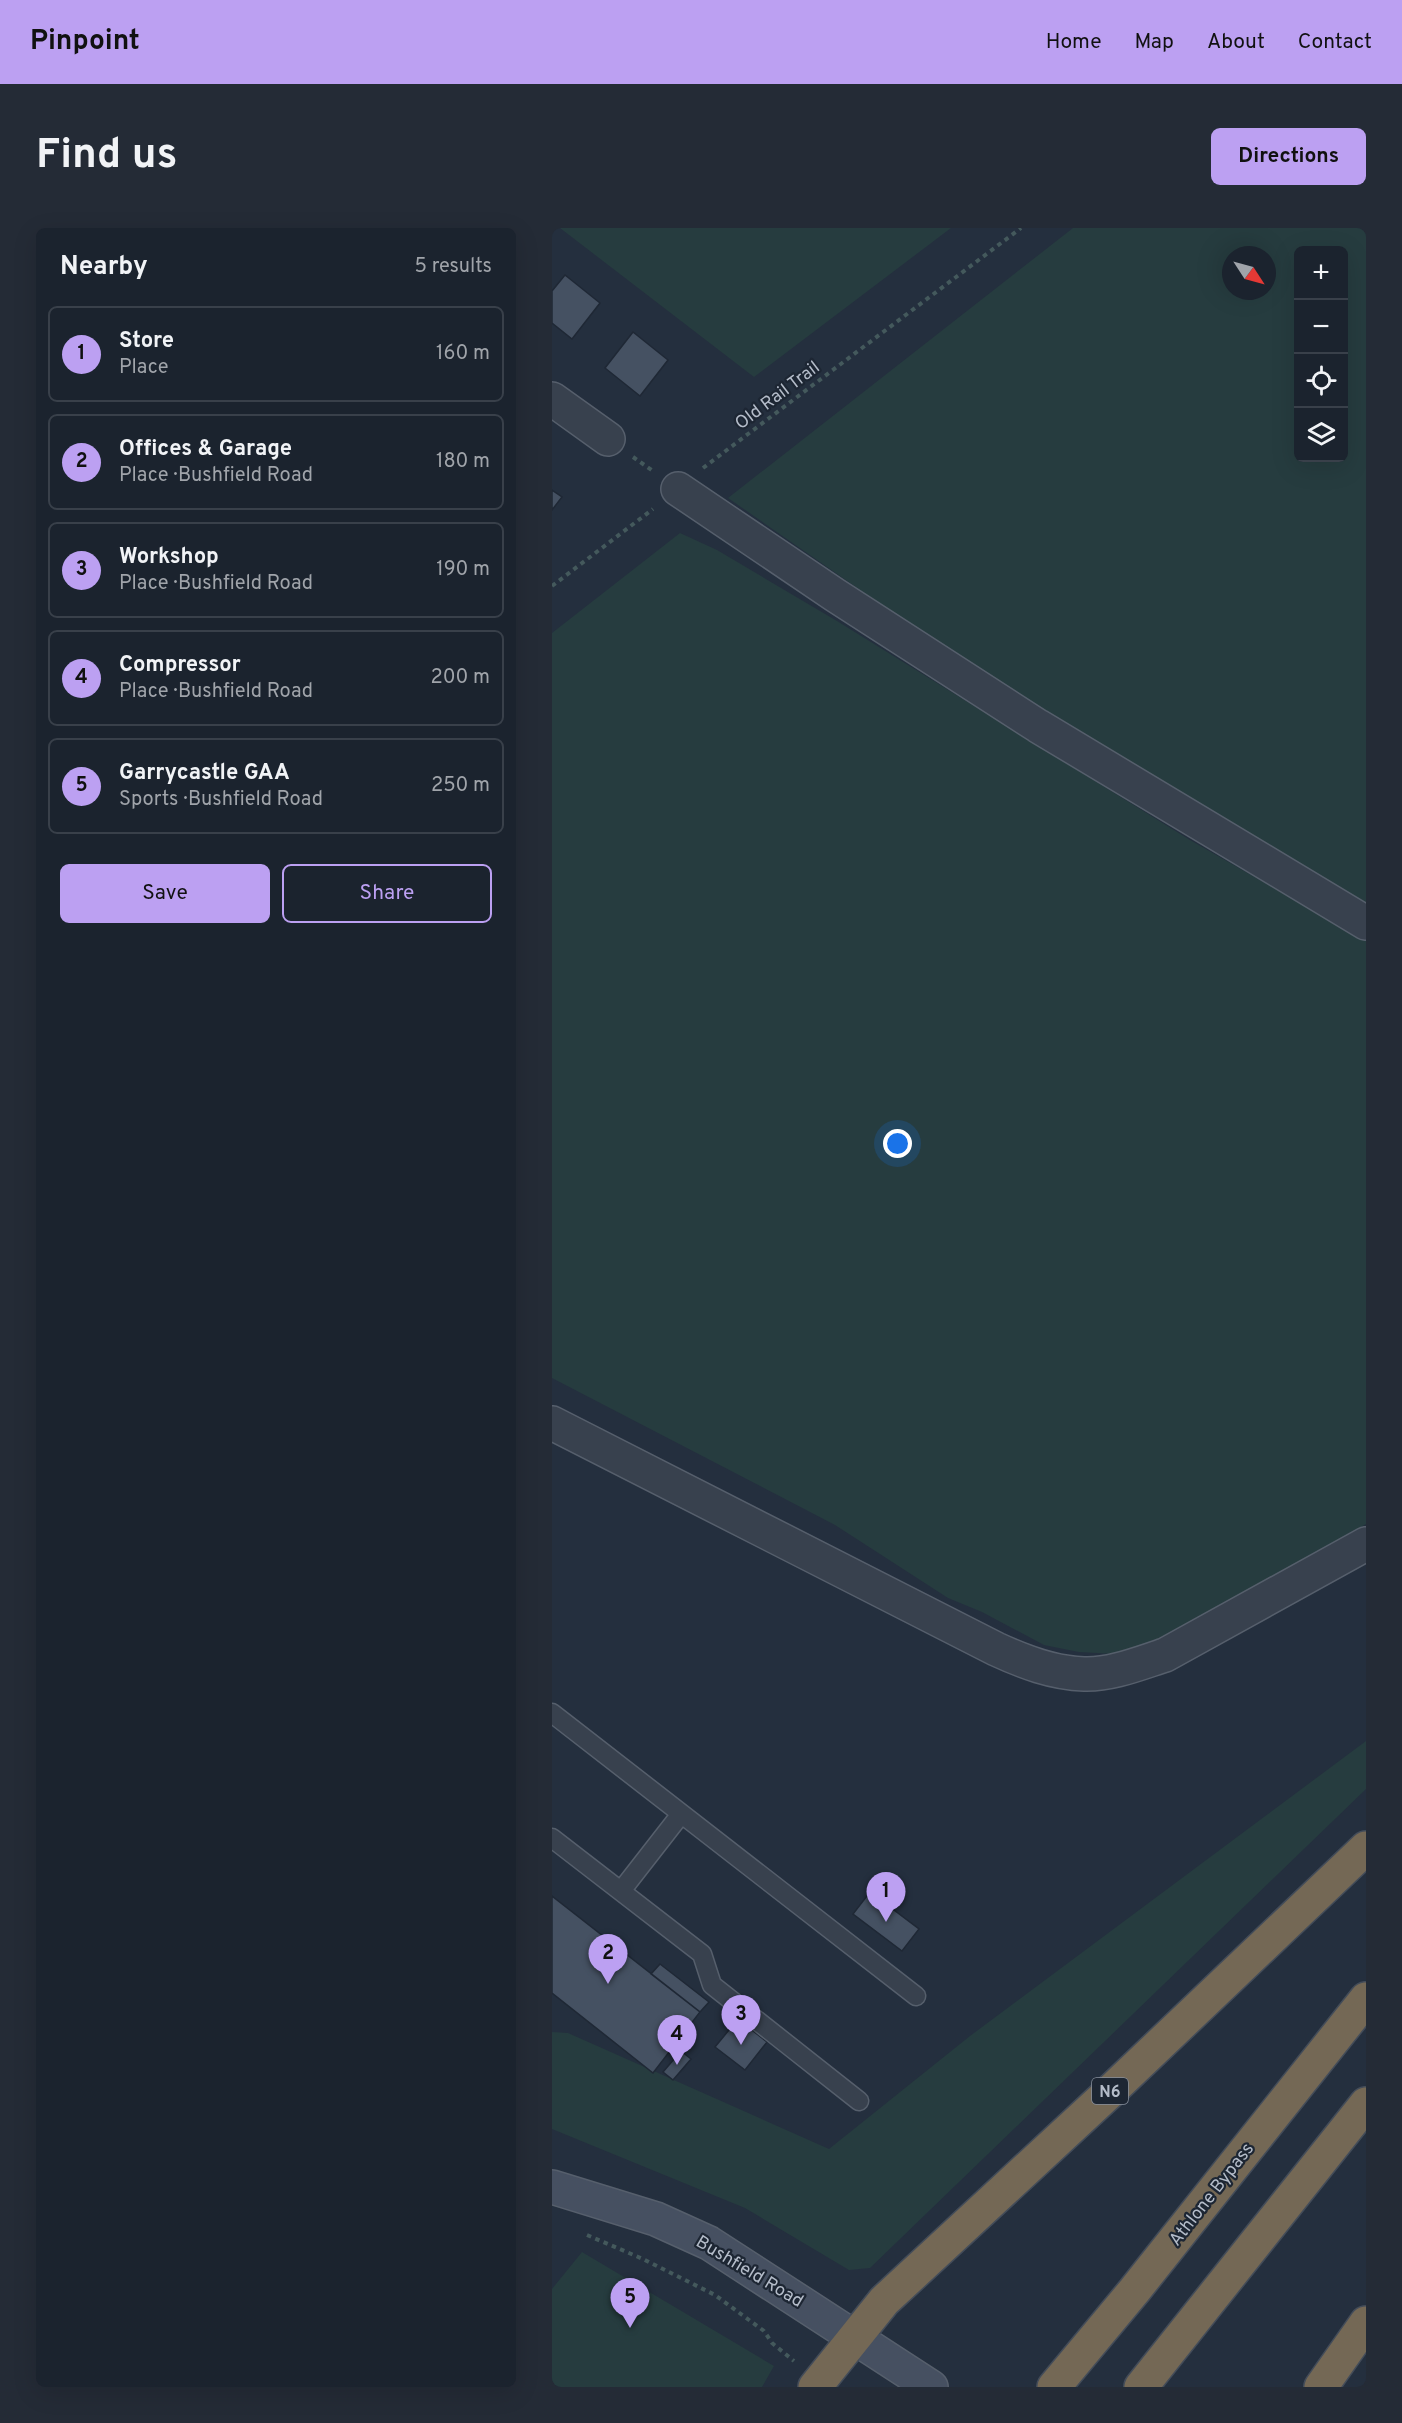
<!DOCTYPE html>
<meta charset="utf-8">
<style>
:root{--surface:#1b232e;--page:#242b36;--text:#f1f3f6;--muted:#a0a4aa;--line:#39404a;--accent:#bca0f2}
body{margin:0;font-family:Overpass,sans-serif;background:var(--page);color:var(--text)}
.controls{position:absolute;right:18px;top:18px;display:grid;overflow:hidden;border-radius:9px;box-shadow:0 6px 24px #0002}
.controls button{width:54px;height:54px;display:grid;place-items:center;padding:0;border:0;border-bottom:2px solid var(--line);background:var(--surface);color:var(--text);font:30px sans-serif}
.compass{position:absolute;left:670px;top:18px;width:54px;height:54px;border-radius:50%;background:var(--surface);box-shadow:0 6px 24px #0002;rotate:126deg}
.you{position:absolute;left:346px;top:916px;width:21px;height:21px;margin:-15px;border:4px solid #fff;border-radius:50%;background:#1a73e8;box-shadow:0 0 0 9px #1a73e833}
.badge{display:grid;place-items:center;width:39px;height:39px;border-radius:50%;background:var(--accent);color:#111;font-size:20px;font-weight:700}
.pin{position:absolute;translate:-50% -50px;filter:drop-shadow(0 2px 3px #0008)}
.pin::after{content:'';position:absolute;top:32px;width:21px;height:18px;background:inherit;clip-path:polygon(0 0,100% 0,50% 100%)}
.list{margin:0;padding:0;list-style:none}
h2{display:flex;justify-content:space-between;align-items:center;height:78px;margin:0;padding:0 24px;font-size:26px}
h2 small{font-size:20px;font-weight:400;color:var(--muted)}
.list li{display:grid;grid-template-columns:39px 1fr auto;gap:18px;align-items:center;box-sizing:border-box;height:96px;margin:0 12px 12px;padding:0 12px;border:2px solid var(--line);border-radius:9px}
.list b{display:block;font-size:22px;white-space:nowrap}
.list p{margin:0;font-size:20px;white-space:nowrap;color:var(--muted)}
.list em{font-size:20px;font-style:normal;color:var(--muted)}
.actions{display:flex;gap:12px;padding:18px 24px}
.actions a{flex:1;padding:14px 0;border:2px solid var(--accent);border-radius:9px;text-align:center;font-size:21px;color:var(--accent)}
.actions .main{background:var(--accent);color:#111}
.icon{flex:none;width:33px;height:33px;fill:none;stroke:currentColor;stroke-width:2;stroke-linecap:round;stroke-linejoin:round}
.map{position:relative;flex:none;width:814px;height:2159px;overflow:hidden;border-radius:9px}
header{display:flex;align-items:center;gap:36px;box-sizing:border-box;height:84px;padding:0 30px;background:var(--accent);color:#111}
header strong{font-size:28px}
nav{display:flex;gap:33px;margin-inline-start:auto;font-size:21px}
.intro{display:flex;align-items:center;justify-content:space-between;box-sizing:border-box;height:144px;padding:0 36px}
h1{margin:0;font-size:42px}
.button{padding:15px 27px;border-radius:9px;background:var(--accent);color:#111;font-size:21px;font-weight:700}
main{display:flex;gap:36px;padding:0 36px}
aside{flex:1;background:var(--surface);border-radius:9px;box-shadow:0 6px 24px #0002}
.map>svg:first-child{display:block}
</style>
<header>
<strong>Pinpoint</strong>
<nav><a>Home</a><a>Map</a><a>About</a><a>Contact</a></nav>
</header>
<div class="intro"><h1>Find us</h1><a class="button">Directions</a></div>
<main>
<aside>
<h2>Nearby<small>5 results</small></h2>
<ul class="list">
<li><span class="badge">1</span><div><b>Store</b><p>Place</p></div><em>160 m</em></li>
<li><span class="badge">2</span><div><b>Offices &amp; Garage</b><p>Place · Bushfield Road</p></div><em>180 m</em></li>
<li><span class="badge">3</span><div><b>Workshop</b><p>Place · Bushfield Road</p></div><em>190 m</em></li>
<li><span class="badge">4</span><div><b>Compressor</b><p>Place · Bushfield Road</p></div><em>200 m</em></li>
<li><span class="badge">5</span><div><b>Garrycastle GAA</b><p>Sports · Bushfield Road</p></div><em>250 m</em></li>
</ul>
<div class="actions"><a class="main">Save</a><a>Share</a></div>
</aside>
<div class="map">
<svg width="814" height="2159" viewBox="0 0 814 2159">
<rect width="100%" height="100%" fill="#242f3e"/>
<path fill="#263c3f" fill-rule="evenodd" d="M 8,0 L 399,0 L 202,149 Z
M 521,0 L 814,0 L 814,679 L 619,562 L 393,421 L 176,270 ZM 746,22 L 792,22 L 792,230 L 746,230 ZM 679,27 L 715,27 L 715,63 L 679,63 Z
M 128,305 L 165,322 L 285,393 L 638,612 L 814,713 L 814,1296 L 604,1414 L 562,1426 L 527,1424 L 492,1417 L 430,1384 L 396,1370 L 283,1297 L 0,1150 L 0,405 Z
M 814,1513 L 814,1561 L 318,2040 L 297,2042 L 193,1980 L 0,1901 L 0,1804 L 16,1805 L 277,1921 L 418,1808 Z
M 30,2024 L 222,2138 L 210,2159 L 0,2159 L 0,2061 Z"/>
<path fill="#455162" stroke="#1f2835" stroke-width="1.5" d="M 13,47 L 48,75 L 20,111 L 0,95 L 0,63 Z
M 81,104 L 116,132 L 88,168 L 53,140 Z
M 0,262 L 10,269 L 0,282 Z
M 318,1664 L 367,1701 L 350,1723 L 301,1686 Z
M 0,1668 L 148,1784 L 101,1845 L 0,1765 Z
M 108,1736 L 157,1774 L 148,1784 L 99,1746 Z
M 186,1791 L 215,1814 L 193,1842 L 163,1819 Z
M 129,1823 L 139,1831 L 121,1852 L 111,1844 Z"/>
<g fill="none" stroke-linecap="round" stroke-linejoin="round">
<g stroke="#565f6c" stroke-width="21">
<path id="lane" d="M 0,1485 L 364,1768
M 0,1610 L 150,1726 L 160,1757 L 307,1873
M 69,1663 L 129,1586"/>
</g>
<g stroke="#565f6c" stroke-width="36">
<path id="street" d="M 0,171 L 56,211
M 126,261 L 283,367 L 486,498 L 814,695
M 0,1195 L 444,1421 C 472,1434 501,1445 532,1446 C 559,1447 588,1435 613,1427 L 814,1316"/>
</g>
<g stroke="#565f6c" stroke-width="36">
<path id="secondary" d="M 0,1959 L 104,1991 L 157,2015 L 379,2159"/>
</g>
<g stroke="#434c59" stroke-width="36">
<path id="highway" d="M 263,2159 L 332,2073 L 563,1859 L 814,1620
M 502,2159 L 582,2063 L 814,1771
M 589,2159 L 814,1876
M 769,2159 L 814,2095"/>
</g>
<path stroke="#44595c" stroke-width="4" stroke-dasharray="4.5 4.5" stroke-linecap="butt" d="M 81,229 L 101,243
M 151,240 L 469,0
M 0,358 L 101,281
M 35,2007 L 91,2031 L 163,2067 L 212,2103 L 220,2115 L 242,2133"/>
<use href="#lane" stroke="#38414e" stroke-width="18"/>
<use href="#street" stroke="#38414e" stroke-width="33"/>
<use href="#secondary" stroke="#465061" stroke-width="33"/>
<use href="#highway" stroke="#746855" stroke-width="33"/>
</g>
<g text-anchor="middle" stroke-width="4.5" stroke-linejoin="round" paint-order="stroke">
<rect fill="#1d2633" stroke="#878f9c" stroke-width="1.5" x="540" y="1850" width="36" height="26" rx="4.5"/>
<g font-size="16" font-weight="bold" fill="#b4bcc9">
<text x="558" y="1869">N6</text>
</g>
<g font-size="18" fill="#b4bcc9" stroke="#1d2633">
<text transform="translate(225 167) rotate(-37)" y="6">Old Rail Trail</text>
<text transform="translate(659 1966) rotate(-52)" y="6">Athlone Bypass</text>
<text transform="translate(198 2043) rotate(31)" y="6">Bushfield Road</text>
</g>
</g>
</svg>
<div class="controls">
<button>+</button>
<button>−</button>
<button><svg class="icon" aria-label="locate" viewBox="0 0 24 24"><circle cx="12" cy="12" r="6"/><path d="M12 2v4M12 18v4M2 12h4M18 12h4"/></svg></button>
<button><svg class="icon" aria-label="layers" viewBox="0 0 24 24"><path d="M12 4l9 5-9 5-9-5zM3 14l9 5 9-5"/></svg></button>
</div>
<svg class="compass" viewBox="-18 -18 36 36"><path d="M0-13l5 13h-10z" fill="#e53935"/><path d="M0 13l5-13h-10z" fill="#a0a4aa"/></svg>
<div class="you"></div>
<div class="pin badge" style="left:334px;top:1694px">1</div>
<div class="pin badge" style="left:56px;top:1756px">2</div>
<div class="pin badge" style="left:189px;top:1817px">3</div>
<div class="pin badge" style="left:125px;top:1837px">4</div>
<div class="pin badge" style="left:78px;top:2100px">5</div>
</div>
</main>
